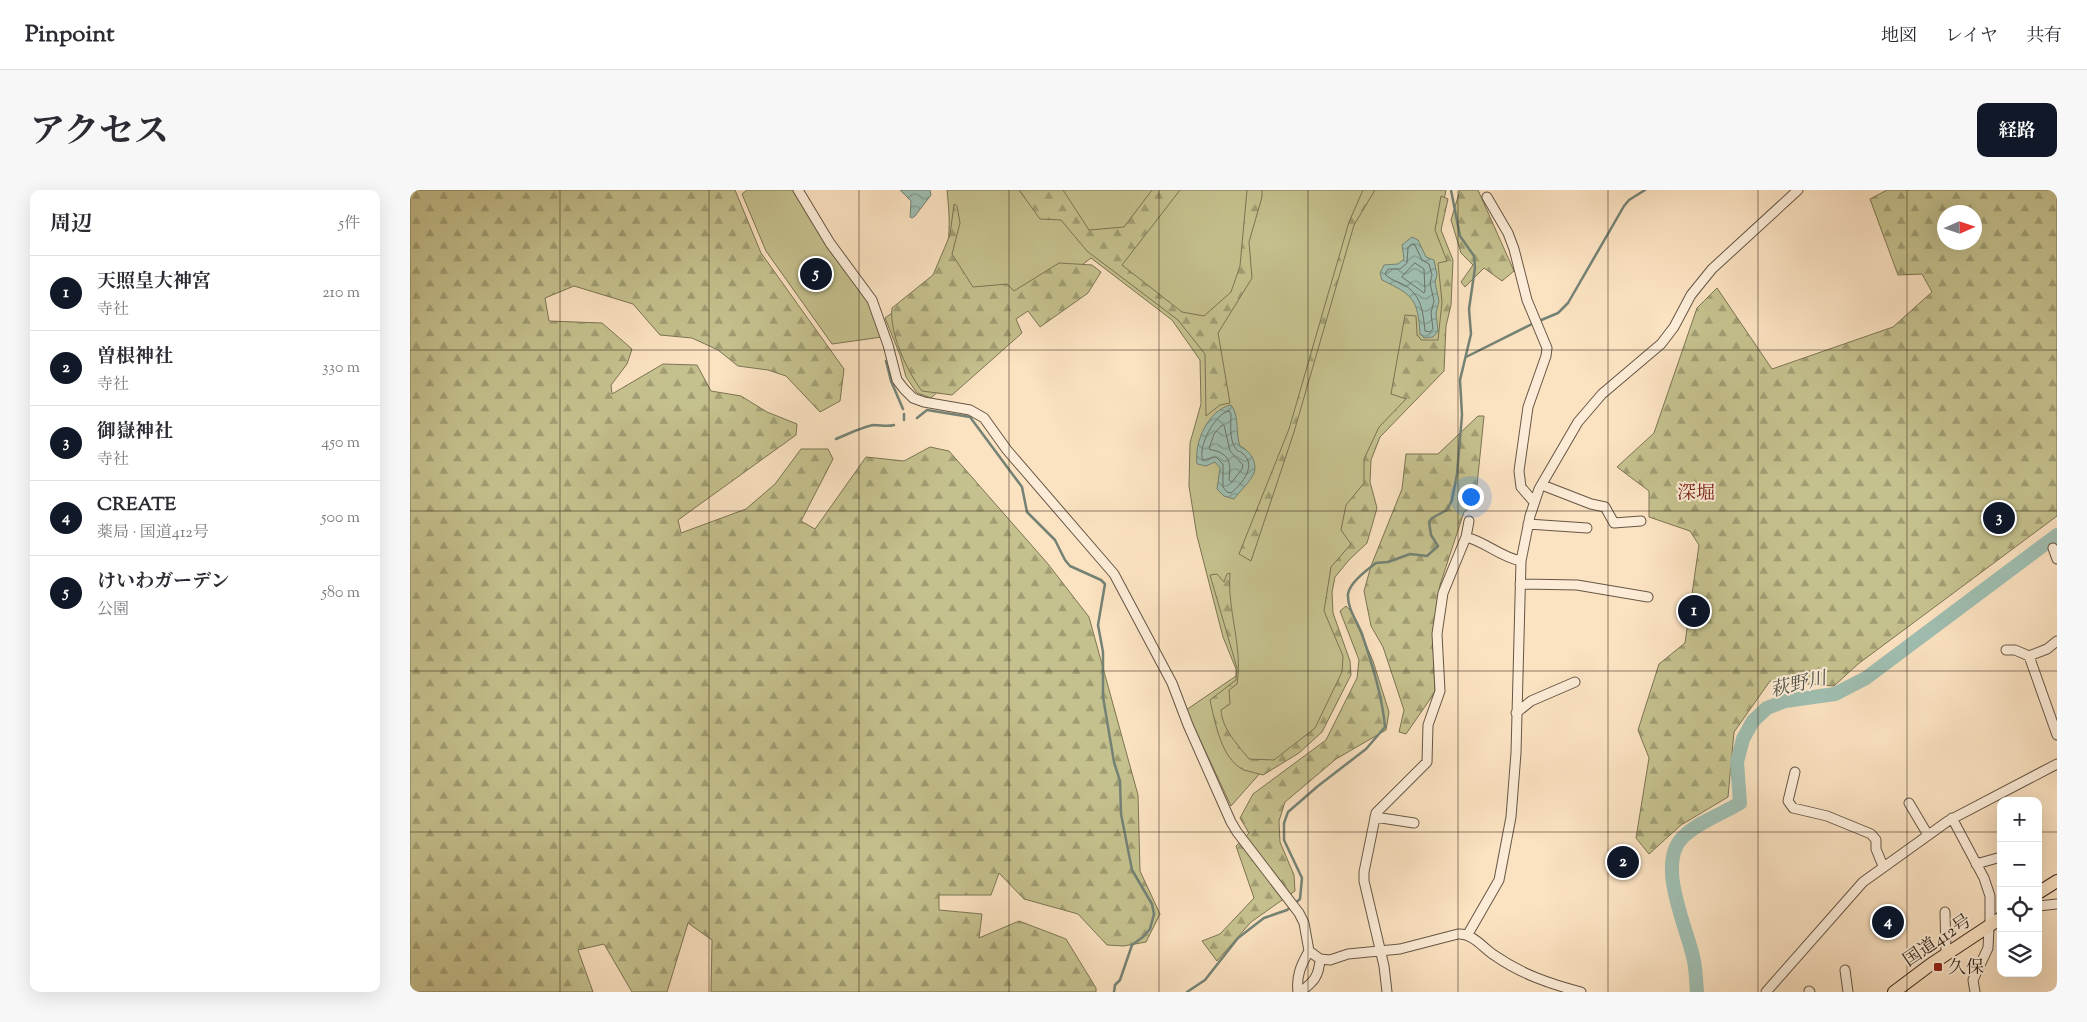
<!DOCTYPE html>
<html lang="ja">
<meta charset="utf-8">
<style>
:root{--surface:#fff;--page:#f7f7f7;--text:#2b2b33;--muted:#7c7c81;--line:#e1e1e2;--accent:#111827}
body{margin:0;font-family:"Sorts Mill Goudy","Noto Serif JP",serif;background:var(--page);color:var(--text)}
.controls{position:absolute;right:15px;bottom:15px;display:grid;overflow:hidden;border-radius:10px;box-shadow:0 5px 20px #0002}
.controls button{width:45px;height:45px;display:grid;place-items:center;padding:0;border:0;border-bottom:1px solid var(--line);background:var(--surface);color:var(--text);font:25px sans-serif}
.compass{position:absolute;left:1527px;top:15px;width:45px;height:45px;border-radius:50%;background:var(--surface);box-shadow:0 5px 20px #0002;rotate:87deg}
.you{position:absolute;left:1060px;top:306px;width:18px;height:18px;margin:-12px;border:4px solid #fff;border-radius:50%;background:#1a73e8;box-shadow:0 0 0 8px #1a73e833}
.badge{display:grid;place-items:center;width:32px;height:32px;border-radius:50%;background:var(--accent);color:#fff;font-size:16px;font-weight:700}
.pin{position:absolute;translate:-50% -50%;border:2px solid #fff;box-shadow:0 1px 5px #0006}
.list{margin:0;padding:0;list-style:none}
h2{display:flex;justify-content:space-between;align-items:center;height:65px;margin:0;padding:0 20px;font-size:21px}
h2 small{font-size:16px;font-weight:400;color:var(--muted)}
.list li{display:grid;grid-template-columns:32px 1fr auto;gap:15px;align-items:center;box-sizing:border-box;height:75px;padding:0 20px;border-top:1px solid var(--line)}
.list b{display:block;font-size:19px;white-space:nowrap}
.list p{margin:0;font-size:16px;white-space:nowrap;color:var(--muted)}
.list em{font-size:16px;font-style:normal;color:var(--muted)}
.icon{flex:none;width:28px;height:28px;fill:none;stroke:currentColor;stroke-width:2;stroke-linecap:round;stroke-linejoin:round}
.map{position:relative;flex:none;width:1647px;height:802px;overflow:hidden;border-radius:10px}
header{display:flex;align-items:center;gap:30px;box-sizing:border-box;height:70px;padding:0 25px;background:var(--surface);border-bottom:1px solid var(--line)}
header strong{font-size:24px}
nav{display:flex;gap:28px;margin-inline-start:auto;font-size:18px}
.intro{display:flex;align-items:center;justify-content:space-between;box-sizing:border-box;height:120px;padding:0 30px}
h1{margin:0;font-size:35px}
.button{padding:12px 22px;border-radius:10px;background:var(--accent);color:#fff;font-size:18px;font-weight:700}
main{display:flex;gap:30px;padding:0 30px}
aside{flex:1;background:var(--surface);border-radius:10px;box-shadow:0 5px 20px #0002}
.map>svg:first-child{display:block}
</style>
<header>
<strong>Pinpoint</strong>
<nav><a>地図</a><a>レイヤ</a><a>共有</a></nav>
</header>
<div class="intro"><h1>アクセス</h1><a class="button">経路</a></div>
<main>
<aside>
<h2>周辺<small>5件</small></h2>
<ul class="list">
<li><span class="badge">1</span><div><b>天照皇大神宮</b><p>寺社</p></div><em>210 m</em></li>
<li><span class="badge">2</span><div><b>曽根神社</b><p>寺社</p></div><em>330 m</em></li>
<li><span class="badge">3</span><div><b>御嶽神社</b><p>寺社</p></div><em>450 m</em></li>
<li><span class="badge">4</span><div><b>CREATE</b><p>薬局 · 国道412号</p></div><em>500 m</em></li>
<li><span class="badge">5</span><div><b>けいわガーデン</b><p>公園</p></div><em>580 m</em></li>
</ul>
</aside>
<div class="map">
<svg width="1647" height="802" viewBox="0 0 1647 802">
<defs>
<pattern id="forest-firs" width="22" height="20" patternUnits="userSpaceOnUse" patternTransform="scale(1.25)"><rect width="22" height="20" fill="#c5c18e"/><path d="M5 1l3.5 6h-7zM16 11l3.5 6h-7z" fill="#a19d73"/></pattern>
<pattern id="water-waves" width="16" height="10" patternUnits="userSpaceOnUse" patternTransform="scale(1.25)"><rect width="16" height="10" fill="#9fbeb1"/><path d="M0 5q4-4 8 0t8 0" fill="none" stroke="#829a8f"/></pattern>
</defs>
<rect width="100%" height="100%" fill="#fbe2c1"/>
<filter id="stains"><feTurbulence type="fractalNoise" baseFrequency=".004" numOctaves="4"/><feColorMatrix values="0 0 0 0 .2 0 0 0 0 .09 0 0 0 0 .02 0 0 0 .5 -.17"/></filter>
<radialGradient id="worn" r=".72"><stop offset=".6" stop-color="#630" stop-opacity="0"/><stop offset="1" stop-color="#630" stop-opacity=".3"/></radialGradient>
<path fill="#c5c18e" stroke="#7c7454" d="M 337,0 L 384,0 L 413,46 L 456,106 L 472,147 L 422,154 L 356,61 L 332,4 Z
M 537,0 L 1036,0 L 1027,45 L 1039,72 L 1030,175 L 982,228 L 956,269 L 962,317 L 923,387 L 920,403 L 920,422 L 936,465 L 937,483 L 911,538 L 852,581 L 821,616 L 776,520 L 826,486 L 826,479 L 813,447 L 787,346 L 779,296 L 780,253 L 791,214 L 790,170 L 762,130 L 681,68 L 599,131 L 567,166 L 521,208 L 507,203 L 496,187 L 490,165 L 475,128 C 491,116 510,104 523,89 C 543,67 540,28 537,0 Z"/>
<path fill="url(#forest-firs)" stroke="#7c7454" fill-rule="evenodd" d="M 0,0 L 325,0 L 351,63 L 434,179 L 430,211 L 410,222 L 376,186 L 358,180 L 328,176 L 308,160 L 282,148 L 250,145 L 223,114 L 164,96 L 135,108 L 139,131 L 192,133 L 222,159 L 217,174 L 201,195 L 202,204 L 253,174 L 287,175 L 301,201 L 331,206 L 357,222 L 387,234 L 386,245 L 268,330 L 271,343 L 336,319 L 365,294 L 391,259 L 418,259 L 423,269 L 391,331 L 405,339 L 456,267 L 494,271 L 520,257 L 539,261 L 638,374 L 679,427 L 728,605 L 730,681 L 750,724 L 736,752 L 714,756 L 697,755 L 668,724 L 614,709 L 589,683 L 581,705 L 529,705 L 529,720 L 572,724 L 569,748 L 609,731 L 656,749 L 686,798 L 686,802 L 301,802 L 302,750 L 278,733 L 257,802 L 222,802 L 194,754 L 168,760 L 183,802 L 0,802 Z
M 609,0 L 653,0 L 679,40 L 714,37 L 742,0 L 770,0 L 712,75 L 772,122 L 794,126 L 821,102 L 830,76 L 837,0 L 852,0 L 852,7 L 839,52 L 842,88 L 808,143 L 820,213 L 810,215 L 796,226 L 795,164 L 768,130 L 677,61 L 651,30 L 630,29 Z
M 953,0 L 965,0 L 944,35 L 884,242 L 841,371 L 829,364 L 879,239 L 939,32 Z
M 1050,0 L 1068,0 L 1104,81 L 1092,91 L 1074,78 L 1055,97 L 1051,92 L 1063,75 L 1051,63 L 1041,30 Z
M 1477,0 L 1647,0 L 1647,326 L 1448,474 L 1424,496 L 1360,491 L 1324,542 L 1318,607 L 1271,635 L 1239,664 L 1226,648 L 1239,568 L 1228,540 L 1249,474 L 1275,453 L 1289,355 L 1280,341 L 1239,327 L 1239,301 L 1207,277 L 1244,243 L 1287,118 L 1307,98 L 1362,179 L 1483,137 L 1522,102 L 1512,84 L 1488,85 L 1460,9 ZM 1534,22 L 1564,22 L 1564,52 L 1534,52 Z
M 1031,6 L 1038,9 L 1031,40 L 1043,70 L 1041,115 L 1036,136 L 1034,181 L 970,247 L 961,270 L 960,292 L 967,318 L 957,353 L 939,370 L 925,387 L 922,402 L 923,423 L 940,471 L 941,485 L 912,542 L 889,563 L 853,585 C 847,583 840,582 834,580 C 811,569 805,532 800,510 L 826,490 L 827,478 L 800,385 L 807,384 L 814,392 L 817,384 L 820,383 C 817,421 833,455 827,494 L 819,500 L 820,514 L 811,520 C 812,539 828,555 839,569 L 864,570 L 905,538 L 932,482 L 933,466 L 914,421 L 921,377 L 941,354 L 931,340 L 936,315 L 954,293 L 954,269 L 969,237 L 996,209 L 981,204 L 995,125 L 1006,126 L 1007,144 L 1011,150 L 1028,150 L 1032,112 L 1028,73 L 1037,71 L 1025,40 Z
M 544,14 L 547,16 L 550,33 L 542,64 L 563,97 L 597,94 L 604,101 L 649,73 L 682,75 L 691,82 L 678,103 L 630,137 L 618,121 L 606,129 L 612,143 L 542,205 L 512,201 C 497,181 479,143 482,118 L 523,85 L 540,45 Z
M 1068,226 L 1074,226 L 1065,315 L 1054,322 L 1030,395 L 1023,453 L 1025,502 L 996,544 L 989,542 L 994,520 L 973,457 L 961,436 L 954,401 L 961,376 L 992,299 L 996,264 L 1028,264 Z
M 936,416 L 941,421 L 963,471 L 979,522 L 976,540 L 926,569 L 875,612 L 869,631 L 870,652 L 884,685 L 885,701 L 841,732 L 807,771 L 792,751 L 810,744 L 844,708 L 826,656 L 839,643 L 830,628 L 843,604 L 916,550 L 947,488 L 949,470 L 930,421 Z"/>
<path fill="url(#water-waves)" stroke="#748275" d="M 490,0 L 520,0 L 521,5 L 505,26 L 502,28 L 500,27 L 501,11 Z
M 1002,47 L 1008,50 L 1016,67 L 1024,70 L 1027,85 L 1025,92 L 1029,111 L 1026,123 L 1028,141 L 1023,147 L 1014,148 L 1010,144 C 1008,109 1003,105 972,90 L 970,83 L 974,75 L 988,74 L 994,69 L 992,55 Z
M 821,215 C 830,226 825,243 830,256 C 839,260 848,272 844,283 C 841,291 830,301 824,309 L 814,306 L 807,299 L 810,278 L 805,272 L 796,276 L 787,274 C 784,252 798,220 821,215 Z"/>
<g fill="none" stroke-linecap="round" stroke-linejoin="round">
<path stroke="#6a7266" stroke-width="1" d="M 1002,54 L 1005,55 L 1012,70 L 1019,74 L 1022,85 L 1020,93 L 1024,111 L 1021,123 L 1023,139 L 1020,142 L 1015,141 C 1013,123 1012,107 996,96 C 989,92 980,90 975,84 L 978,79 L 990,79 L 997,73 L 998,58 Z
M 1005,73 L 1014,79 L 1015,101 L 1014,103 L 992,87 Z
M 819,221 L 821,224 C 821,234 819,250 826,259 C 829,263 829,260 832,263 C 848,275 832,294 821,303 L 817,302 L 813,297 L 813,274 L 806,267 L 793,270 C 787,258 805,223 819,221 Z
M 814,235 L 820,261 L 833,275 L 832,279 L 822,292 L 819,290 C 820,279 822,269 811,263 C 807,260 803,261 799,259 L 804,244 L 811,236 Z"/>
<path stroke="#748275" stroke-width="2.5" d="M 1129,131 L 1148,123 L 1158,113 L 1214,16 L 1219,10 L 1235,0
M 1056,167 L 1124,133
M 476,171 L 481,191 L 493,219
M 494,224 L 494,230
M 507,228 L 517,220 L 560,227 L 612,297 L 617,322 L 645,350 L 655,370 L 660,376 L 691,390 L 695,394 L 688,435 L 693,462 L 693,507 L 704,572 L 710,591 L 711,624 L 722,680 L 742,714 L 744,724 L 740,739 L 733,747 L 722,755 L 710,790 L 705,795 L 704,802
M 426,249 C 436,245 454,236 464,235 C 471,235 477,237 484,235
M 777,802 L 795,790 L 828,748 L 854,728 L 877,720 L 890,709 L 892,688 L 874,650 L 874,633 L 878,622 L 908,596 L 956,559 L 975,537 C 972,505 962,474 952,444 C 947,431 937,418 938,404 C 940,392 957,380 966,373 L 978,372 L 1000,364 L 1017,366 L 1028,356 L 1021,345 L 1019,332 L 1022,328 L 1037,320 L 1042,310 L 1047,284 L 1052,225 L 1050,190 L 1061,144 L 1059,119 L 1065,78 L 1064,66 L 1050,46 L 1041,0"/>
<path stroke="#9fbeb1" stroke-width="14" d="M 1287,802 C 1286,792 1286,781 1284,771 C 1278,739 1245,674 1273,647 C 1288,632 1312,624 1330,613 L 1327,572 L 1333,549 L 1343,531 L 1357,518 L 1375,511 L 1425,504 L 1456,488 L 1647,345"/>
<g stroke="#665644" stroke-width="11">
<path id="minor" d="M 388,0 L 420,53 L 462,110 L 478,155 L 487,190 L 494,199 L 503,208 L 514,212 L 560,220 L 574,228 L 597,260 L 704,384 L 762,493 L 778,535 L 821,632 L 827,642 L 889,723 L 894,733 L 899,761 L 910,769 L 920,770 L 938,764 L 990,759 L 1048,744 C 1063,743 1073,758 1084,765 C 1111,784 1140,794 1171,802
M 1077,7 L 1098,43 L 1104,59 L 1117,110 L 1137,158 L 1136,166 L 1118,217 L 1109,281 L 1111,297 L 1124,312
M 1132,295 L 1181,314 L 1195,317 L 1204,333 L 1231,331
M 1118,334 L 1177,338
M 1056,347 C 1076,352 1090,367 1111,371
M 1643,358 L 1647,369
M 1110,394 L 1167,395 L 1238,407
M 1596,460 L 1605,460 L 1619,466 L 1647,545
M 1619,466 L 1637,459 L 1647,451
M 1106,523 L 1121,511 L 1165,492
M 1385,582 L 1378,611 L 1383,618 L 1417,626 L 1461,644 L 1466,650 L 1466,659 L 1473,676
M 1499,613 L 1518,645
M 965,627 L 1004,633
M 1542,628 L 1574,688 L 1580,706 L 1580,735 L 1579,737 L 1578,758 L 1563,790 L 1565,802
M 1566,674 L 1591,667
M 1628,716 L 1647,714
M 1535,722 L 1536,764
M 1058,744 L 1089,690 L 1101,627 L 1106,563 L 1111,371 L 1120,326 L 1129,299 L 1168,232 L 1192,204 L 1251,154 L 1264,137 L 1281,105 L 1302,79 L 1388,0
M 1435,780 L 1438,802
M 1399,801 L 1400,802
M 888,802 C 886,786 891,775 899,761
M 890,802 C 904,792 909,786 910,769
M 977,802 L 974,776 L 954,691 L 954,682 L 966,623 L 1017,572 L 1018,535 L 1030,501 L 1027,444 L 1033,403 L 1056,347 L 1059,331
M 1356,802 L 1453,692 L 1538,631 L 1647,574"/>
</g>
<g stroke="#34271b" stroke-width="14">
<path id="highway" d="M 1628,703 L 1647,691
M 1484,802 L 1520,775 L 1591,728"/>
</g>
<use href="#minor" stroke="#fcecd7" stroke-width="9"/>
<use href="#highway" stroke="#fbe2c1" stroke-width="12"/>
</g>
<path fill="none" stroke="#34271b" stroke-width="1" stroke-opacity="0.55" d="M 150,0 L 150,802M 299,0 L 299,802M 449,0 L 449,802M 599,0 L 599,802M 749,0 L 749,802M 898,0 L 898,802M 1048,0 L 1048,802M 1198,0 L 1198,802M 1348,0 L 1348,802M 1497,0 L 1497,802M 0,160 L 1647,160M 0,321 L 1647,321M 0,481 L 1647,481M 0,642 L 1591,642M 1628,642 L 1647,642"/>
<rect fill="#8f2418" stroke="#fcecd7" stroke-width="2" x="1523" y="772" width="10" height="10" rx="2.5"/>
<g text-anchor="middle" stroke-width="4" stroke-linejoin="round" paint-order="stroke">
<g font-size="18" fill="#34271b" stroke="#fcecd7">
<text transform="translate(1527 750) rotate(-34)" y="6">国道412号</text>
</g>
<g font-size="18" fill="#34271b" stroke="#fcecd7" text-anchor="start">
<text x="1538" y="783">久保</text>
</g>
<g font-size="19" fill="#7a1f14" stroke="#fcecd7">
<text x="1286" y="309">深堀</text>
</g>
<g font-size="19" font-style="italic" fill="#545448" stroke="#fcecd7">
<text transform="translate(1388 493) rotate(-13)" y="7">萩野川</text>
</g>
</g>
<rect width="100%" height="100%" filter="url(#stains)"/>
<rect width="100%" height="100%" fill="url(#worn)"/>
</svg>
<div class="controls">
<button>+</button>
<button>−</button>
<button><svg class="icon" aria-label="locate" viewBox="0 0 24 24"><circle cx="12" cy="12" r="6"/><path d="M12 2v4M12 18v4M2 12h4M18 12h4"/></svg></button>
<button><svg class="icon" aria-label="layers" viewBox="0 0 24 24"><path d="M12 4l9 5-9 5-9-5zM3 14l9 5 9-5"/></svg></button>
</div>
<svg class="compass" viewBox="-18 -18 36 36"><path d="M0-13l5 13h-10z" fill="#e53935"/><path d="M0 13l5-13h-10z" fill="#7c7c81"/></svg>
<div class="you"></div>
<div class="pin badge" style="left:1284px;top:421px">1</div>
<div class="pin badge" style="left:1213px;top:672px">2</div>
<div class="pin badge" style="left:1589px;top:328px">3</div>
<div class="pin badge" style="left:1478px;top:732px">4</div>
<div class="pin badge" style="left:406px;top:84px">5</div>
</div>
</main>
